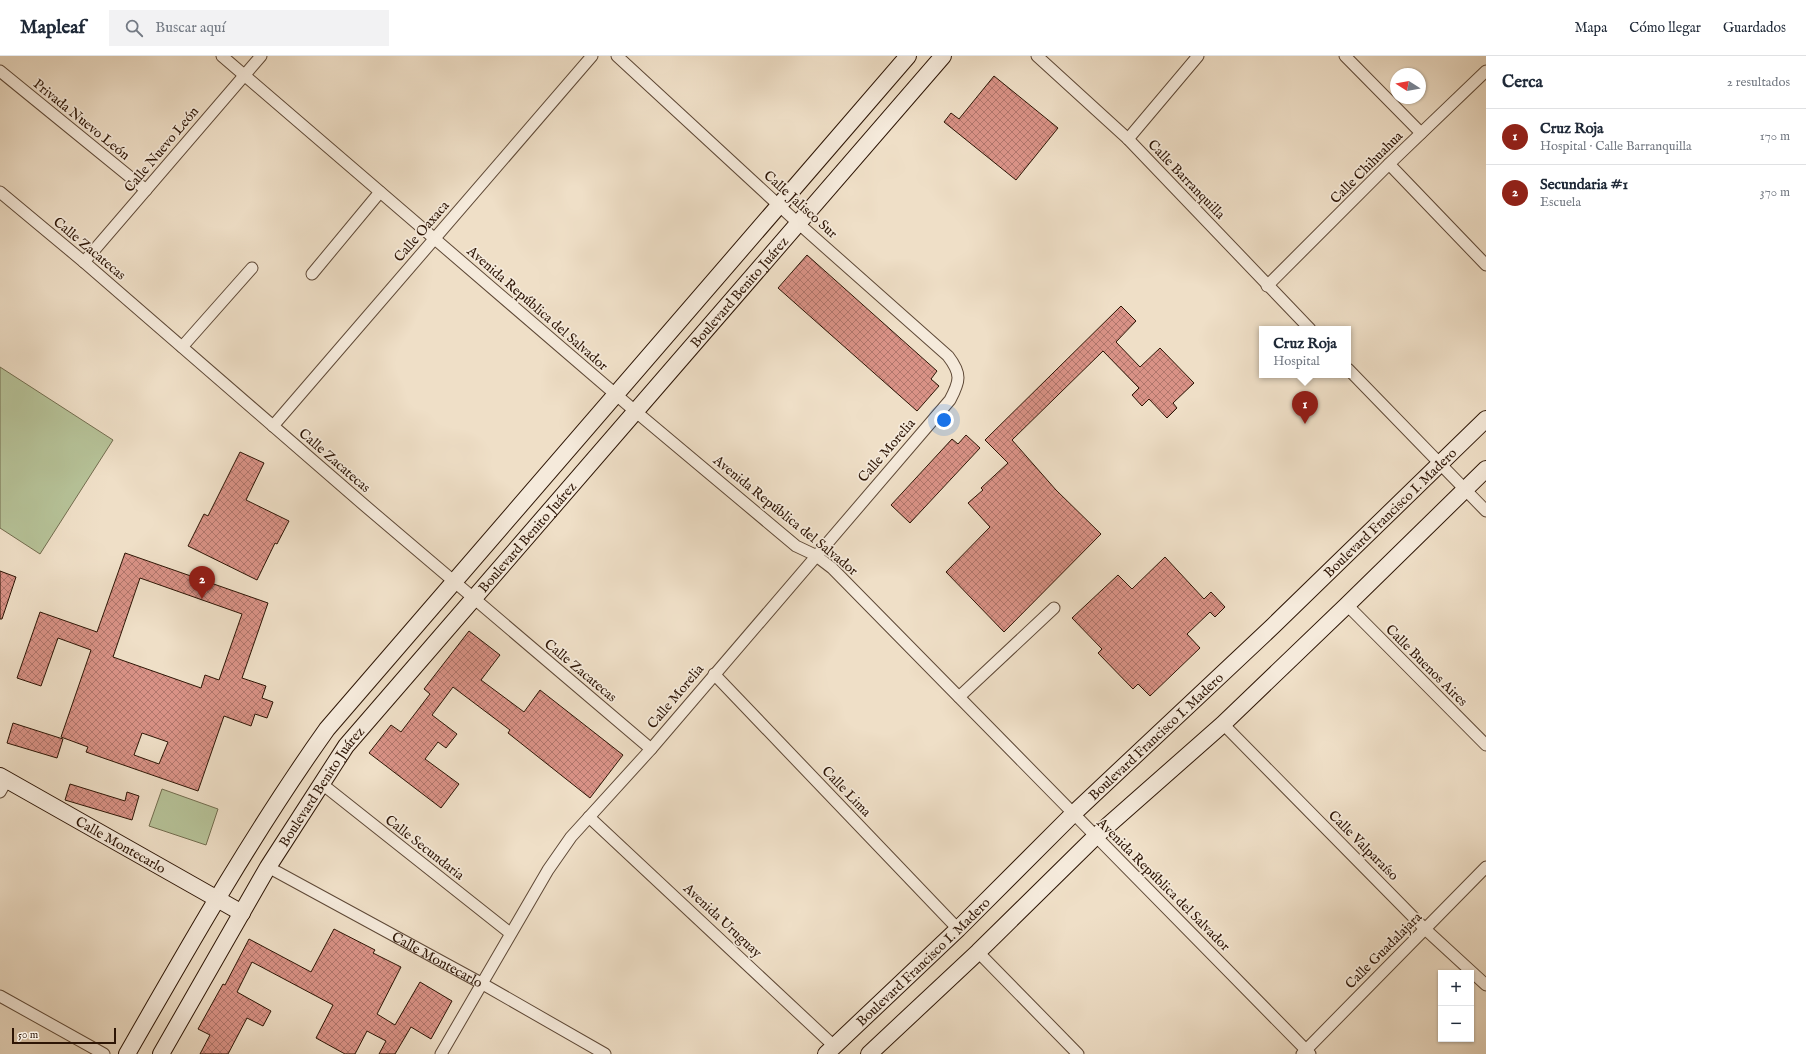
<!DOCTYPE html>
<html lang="es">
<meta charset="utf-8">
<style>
:root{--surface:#fff;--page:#f2f2f3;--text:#1f2937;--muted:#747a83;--line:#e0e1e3;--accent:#8f2418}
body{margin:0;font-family:"IM FELL English",serif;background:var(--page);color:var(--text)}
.controls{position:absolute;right:12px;bottom:12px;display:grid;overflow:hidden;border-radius:0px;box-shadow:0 1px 3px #0004}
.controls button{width:36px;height:36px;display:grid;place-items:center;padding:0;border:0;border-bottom:1px solid var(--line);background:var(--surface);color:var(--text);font:20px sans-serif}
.compass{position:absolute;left:1390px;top:12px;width:36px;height:36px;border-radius:50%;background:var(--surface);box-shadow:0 1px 3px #0004;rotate:281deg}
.scale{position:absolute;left:12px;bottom:10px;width:104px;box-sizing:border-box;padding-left:4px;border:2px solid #2d1505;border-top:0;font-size:11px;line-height:14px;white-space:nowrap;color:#2d1505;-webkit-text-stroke:3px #f5eadb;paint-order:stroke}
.you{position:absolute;left:944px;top:364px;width:14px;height:14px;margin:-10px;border:3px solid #fff;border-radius:50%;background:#1a73e8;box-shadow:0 0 0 6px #1a73e833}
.badge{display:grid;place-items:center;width:26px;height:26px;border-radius:50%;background:var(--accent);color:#fff;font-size:13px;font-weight:700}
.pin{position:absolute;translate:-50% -33px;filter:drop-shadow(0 1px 2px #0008)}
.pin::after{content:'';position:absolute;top:21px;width:14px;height:12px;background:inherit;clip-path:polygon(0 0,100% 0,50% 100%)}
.popup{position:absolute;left:1259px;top:270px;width:92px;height:52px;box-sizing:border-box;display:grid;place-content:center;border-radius:0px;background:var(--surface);filter:drop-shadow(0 1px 3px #0005);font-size:13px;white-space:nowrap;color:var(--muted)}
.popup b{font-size:15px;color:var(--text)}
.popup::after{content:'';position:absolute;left:50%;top:100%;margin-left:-8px;border:8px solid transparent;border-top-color:var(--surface)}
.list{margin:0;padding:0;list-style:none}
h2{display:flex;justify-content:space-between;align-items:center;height:52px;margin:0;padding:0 16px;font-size:17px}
h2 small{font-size:13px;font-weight:400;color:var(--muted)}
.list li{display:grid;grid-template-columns:26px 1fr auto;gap:12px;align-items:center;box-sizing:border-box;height:56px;padding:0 16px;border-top:1px solid var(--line)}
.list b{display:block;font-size:15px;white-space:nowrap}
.list p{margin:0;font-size:13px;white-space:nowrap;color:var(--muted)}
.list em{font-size:13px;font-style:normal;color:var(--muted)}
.icon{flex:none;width:22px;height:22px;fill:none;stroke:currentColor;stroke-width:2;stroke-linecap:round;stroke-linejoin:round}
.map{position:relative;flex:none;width:1486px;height:998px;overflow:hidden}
header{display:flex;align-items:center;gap:24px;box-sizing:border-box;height:56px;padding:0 20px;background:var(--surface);border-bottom:1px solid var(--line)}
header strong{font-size:19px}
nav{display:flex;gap:22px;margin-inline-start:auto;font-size:14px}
.search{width:280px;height:36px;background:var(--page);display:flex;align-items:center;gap:10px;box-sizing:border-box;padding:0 14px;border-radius:0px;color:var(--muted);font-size:15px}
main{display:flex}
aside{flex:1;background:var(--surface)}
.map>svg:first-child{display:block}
</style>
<header>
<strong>Mapleaf</strong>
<div class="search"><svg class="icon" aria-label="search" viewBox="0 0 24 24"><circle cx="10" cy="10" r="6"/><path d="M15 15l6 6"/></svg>Buscar aquí</div>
<nav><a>Mapa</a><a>Cómo llegar</a><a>Guardados</a></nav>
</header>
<main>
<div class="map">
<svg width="1486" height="998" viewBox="0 0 1486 998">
<defs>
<pattern id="building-cross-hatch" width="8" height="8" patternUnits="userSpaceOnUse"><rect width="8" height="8" fill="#d99286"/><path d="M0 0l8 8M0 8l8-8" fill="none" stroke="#b0766c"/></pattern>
</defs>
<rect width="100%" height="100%" fill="#efdfc7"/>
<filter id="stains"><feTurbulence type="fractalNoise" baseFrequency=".005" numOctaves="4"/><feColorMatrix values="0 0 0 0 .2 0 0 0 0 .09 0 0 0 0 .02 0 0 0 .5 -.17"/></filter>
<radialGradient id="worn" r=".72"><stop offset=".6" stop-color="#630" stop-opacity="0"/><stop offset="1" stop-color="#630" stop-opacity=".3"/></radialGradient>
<path fill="#b6c298" stroke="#726c4e" d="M 0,311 L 113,384 L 40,498 L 0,472 Z
M 162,733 L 218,753 L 206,789 L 149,770 Z"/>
<path fill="url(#building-cross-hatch)" stroke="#2d1505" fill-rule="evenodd" d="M 994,20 L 1058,72 L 1016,124 L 944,66 L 951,57 L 959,63 Z
M 807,199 L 937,315 L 931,323 L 939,330 L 917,355 L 778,232 Z
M 1121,250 L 1136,265 L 1116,286 L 1140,311 L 1160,292 L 1194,327 L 1173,347 L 1177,352 L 1167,362 L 1149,343 L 1142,350 L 1132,339 L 1139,332 L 1103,295 L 1012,384 L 1056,434 L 1101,478 L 1004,576 L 946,516 L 990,471 L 968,447 L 983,434 L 981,432 L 1008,407 L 985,384 Z
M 966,379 L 980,392 L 910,467 L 891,449 L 952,383 L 958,388 Z
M 240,396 L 264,407 L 246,444 L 289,465 L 277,488 L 275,487 L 257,524 L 188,490 L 204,458 L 208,460 Z
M 125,497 L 268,547 L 242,622 L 266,630 L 262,642 L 273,646 L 267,662 L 255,658 L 251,670 L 224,660 L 198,735 L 86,696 L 88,691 L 61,681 L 91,594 L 58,582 L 41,630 L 17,622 L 40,556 L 97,576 ZM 140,522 L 242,558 L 219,624 L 205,619 L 201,632 L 113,601 ZM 142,677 L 168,686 L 159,708 L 134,699 Z
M 1165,501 L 1204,543 L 1211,536 L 1225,551 L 1215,561 L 1210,556 L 1187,578 L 1200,592 L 1150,640 L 1138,628 L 1133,633 L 1098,597 L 1102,593 L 1072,562 L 1118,519 L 1132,533 Z
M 0,515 L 16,521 L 2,563 L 0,563 Z
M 469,575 L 500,599 L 481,624 L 524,656 L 540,634 L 623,699 L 590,742 L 508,677 L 510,674 L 453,631 L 432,659 L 457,678 L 446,692 L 438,686 L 425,703 L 459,728 L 441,752 L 369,697 L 391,669 L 401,676 L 430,638 L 424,633 Z
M 13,667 L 63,683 L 57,702 L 7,687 Z
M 70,728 L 125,745 L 127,736 L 139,740 L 132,764 L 65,744 Z
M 334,873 L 375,894 L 373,897 L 401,911 L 377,958 L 395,969 L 420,926 L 452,945 L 431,983 L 411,971 L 395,998 L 379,998 L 386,985 L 367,975 L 355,998 L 345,998 L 316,982 L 333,949 L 252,906 L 237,936 L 271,955 L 263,970 L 247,962 L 228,998 L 200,998 L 210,979 L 198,973 L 223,928 L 225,929 L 249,883 L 311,916 Z"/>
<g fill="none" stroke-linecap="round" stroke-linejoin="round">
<g stroke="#5e4836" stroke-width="13">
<g id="street">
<path d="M 222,0 L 635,355 L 796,490 L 815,499 L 832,512 L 1310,998"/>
<path d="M 1037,0 L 1128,83 L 1310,273"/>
<path d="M 1345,0 L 1421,77"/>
<path d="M 0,15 L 146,134"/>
<path d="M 1128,83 L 1198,0"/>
<path d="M 1389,108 L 1486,209"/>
<path d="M 0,136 L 84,206 L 363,448 L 651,693"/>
<path d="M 84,206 L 261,0"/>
<path d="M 312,218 L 380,136"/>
<path d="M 1267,230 L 1389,108 L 1486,15"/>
<path d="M 182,291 L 252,212"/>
<path d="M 1348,313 L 1486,455"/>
<path d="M 273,370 L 592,0"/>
<path d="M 1347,549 L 1486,689"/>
<path d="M 714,618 L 958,873"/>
<path d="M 959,641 L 1054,552"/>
<path d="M 1223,668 L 1425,873 L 1486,929"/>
<path d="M 322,728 L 510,877"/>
<path d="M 0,736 L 7,724"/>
<path d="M 589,761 L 834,990"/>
<path id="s1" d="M 268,811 L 481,927 L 605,998"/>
<path d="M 978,896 L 1078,998"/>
<path d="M 0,940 L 104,998"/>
<path d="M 441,998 L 548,814 L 571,781 L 651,693 L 950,344 C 960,325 962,318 948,300 L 798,167 L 617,0"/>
<path d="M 1302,998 L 1486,811"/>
</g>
</g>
<g stroke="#2d1505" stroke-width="18">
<g id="secondary">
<path id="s2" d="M 0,720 L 242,857"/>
<path d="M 127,998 C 190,888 253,777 327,673 L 908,0"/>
<path id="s3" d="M 161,998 L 268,811 L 346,690 L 943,0"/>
<path id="s4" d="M 826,998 L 958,873 L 1073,758 L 1273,570 L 1486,363"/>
<path d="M 869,998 L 978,896 L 1096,780 L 1223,668 L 1347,549 L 1486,413"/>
</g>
</g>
<use href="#street" stroke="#f5eadb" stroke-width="11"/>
<use href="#secondary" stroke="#f5eadb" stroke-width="16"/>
</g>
<g text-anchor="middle" stroke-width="3.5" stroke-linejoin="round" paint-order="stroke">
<g font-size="14" fill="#2d1505" stroke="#f5eadb">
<text transform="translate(82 63) rotate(39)" y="5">Privada Nuevo León</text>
<text transform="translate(161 93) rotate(-50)" y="5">Calle Nuevo León</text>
<text transform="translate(1366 111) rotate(-45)" y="5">Calle Chihuahua</text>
<text transform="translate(1187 123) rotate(46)" y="5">Calle Barranquilla</text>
<text transform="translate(801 148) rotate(42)" y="5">Calle Jalisco Sur</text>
<text transform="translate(421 175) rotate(-49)" y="5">Calle Oaxaca</text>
<text transform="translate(90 192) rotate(40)" y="5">Calle Zacatecas</text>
<text dy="5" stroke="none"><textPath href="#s3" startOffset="960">Boulevard Benito Juárez</textPath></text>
<text transform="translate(538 252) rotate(41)" y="5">Avenida República del Salvador</text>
<text transform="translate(886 394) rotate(-49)" y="5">Calle Morelia</text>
<text transform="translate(335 404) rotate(41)" y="5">Calle Zacatecas</text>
<text dy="5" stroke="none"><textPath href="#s4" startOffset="782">Boulevard Francisco I. Madero</textPath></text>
<text transform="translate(786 459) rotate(39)" y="5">Avenida República del Salvador</text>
<text dy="5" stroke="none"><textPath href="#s3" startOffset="636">Boulevard Benito Juárez</textPath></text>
<text transform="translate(1427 609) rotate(45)" y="5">Calle Buenos Aires</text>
<text transform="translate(581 614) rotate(40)" y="5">Calle Zacatecas</text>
<text transform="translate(675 640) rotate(-50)" y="5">Calle Morelia</text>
<text dy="5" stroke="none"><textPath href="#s4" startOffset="458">Boulevard Francisco I. Madero</textPath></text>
<text dy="5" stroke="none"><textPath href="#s3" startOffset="312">Boulevard Benito Juárez</textPath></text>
<text transform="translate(847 735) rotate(46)" y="5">Calle Lima</text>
<text dy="5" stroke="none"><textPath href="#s2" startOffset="139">Calle Montecarlo</textPath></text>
<text transform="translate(1364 789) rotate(45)" y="5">Calle Valparaíso</text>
<text transform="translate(425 791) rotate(38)" y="5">Calle Secundaria</text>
<text transform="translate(1164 828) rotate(45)" y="5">Avenida República del Salvador</text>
<text transform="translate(723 864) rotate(43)" y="5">Avenida Uruguay</text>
<text transform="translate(1383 894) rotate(-45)" y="5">Calle Guadalajara</text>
<text dy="5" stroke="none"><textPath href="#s1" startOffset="193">Calle Montecarlo</textPath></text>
<text dy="5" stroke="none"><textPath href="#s4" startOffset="134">Boulevard Francisco I. Madero</textPath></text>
</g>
</g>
<rect width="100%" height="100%" filter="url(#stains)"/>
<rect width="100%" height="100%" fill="url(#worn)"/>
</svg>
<div class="controls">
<button>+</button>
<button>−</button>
</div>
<svg class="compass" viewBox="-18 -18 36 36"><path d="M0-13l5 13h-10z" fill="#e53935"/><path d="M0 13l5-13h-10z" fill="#747a83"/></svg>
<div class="scale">50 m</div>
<div class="you"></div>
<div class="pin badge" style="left:1305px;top:368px">1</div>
<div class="popup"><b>Cruz Roja</b>Hospital</div>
<div class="pin badge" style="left:202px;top:543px">2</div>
</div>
<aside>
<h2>Cerca<small>2 resultados</small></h2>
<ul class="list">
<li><span class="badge">1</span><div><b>Cruz Roja</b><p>Hospital · Calle Barranquilla</p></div><em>170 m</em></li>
<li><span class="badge">2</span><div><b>Secundaria #1</b><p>Escuela</p></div><em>370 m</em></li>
</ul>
</aside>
</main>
